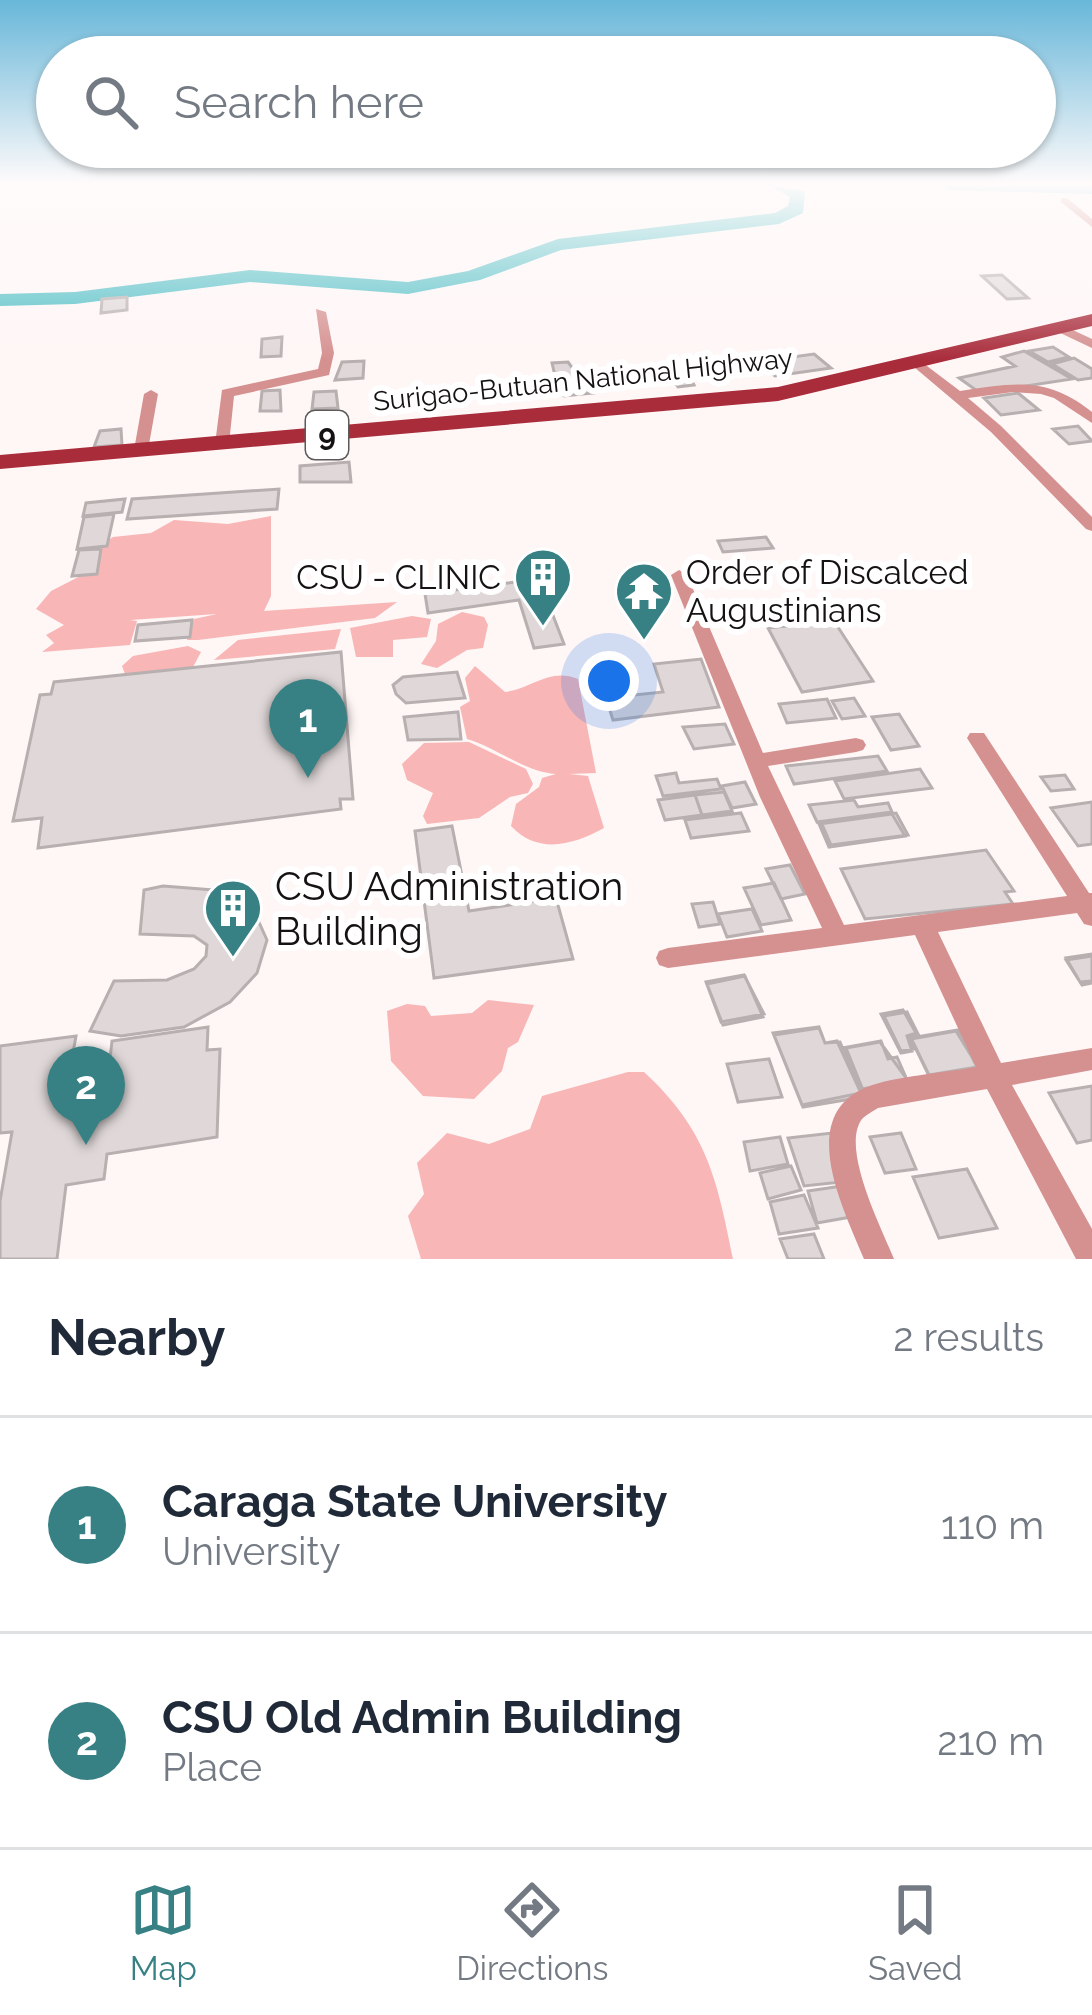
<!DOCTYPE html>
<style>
:root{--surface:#fff;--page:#f6f6f7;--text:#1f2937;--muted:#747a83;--line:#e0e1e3;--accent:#378084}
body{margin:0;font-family:Raleway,sans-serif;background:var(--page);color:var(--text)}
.you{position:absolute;left:609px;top:681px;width:42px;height:42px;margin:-30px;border:9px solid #fff;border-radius:50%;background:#1a73e8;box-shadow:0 0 0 18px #1a73e833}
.badge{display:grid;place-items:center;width:78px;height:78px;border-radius:50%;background:var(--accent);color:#fff;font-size:39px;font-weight:700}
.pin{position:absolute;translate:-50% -99px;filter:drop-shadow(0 3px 6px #0008)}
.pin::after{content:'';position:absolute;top:63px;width:42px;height:36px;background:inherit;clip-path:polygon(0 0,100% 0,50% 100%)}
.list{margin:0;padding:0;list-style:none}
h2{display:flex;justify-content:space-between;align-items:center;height:156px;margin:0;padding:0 48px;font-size:51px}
h2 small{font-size:39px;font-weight:400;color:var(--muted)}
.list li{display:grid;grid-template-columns:78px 1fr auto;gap:36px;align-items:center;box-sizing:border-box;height:216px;padding:0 48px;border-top:3px solid var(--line)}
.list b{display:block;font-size:45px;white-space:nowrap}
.list p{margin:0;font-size:39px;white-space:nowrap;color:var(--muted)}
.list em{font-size:39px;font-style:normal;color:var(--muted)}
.icon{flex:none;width:66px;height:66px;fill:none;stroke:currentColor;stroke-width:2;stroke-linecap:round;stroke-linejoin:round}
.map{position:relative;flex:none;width:1092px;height:1259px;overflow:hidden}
.search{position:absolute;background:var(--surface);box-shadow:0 3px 9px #0004;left:36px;right:36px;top:36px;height:132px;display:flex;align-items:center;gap:30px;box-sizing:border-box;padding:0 42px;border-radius:66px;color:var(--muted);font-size:45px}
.sheet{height:588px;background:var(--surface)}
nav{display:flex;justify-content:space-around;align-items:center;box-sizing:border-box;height:168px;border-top:3px solid var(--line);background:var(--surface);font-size:33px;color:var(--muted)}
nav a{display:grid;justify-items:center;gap:6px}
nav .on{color:var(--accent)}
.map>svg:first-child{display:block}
</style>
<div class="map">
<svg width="1092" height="1259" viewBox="0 0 1092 1259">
<rect width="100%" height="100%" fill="#fff6f6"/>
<path fill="#f8b6b6" d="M 271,516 L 271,596 L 264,611 L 397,602 L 375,618 L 198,640 L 187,640 L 194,619 L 217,614 L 130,620 L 137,621 L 130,645 L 42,652 L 54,643 L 46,635 L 64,625 L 36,609 L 51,591 L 98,567 L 95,549 L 113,537 L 151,533 L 174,520 L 228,524 Z
M 462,612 L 484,617 L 488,625 L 483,648 L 467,650 L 437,668 L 421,664 L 436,641 L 438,624 Z
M 412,616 L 431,619 L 427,637 L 393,640 L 393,657 L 356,657 L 350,628 Z
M 341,629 L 335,649 L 214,660 L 238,640 Z
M 188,646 L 201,652 L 193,667 L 125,674 L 122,666 L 133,656 Z
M 475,666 L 505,692 C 531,689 550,667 578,679 L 596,773 L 569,774 L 588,776 L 604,828 C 573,845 538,855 511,826 L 516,804 L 539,787 L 542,778 L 556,774 C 524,772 496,747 467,739 L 460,707 L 470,701 L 465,678 Z
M 469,742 L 526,769 L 533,784 L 528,793 L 510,797 L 479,818 L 427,824 L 423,816 L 433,793 L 407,780 L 402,764 L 424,743 Z
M 488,1000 L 534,1005 L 518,1042 L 508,1048 L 502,1071 L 474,1099 L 423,1096 L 391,1061 L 387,1011 L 407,1004 L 425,1006 L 431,1016 L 472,1013 Z
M 628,1072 L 644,1072 C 707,1130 717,1179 733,1259 L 421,1259 L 408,1216 L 424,1194 L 417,1163 L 447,1133 L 489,1144 L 530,1129 L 542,1096 Z"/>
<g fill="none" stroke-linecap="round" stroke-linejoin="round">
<path fill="#48bcc3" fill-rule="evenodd" d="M 768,185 L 805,191 L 803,213 L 779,224 L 561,250 L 480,280 L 408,294 L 250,282 L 75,304 L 0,306 L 0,294 L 75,292 L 250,270 L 408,282 L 468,271 L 558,239 L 775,213 L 788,206 L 790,197 Z
M 939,185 L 1092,185 L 1092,194 L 948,190 Z"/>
</g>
<path fill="#e0d8d8" stroke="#b8b0b0" stroke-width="3" d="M 1002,275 L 1028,298 L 1007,299 L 982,276 Z
M 127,297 L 127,310 L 101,313 L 102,299 Z
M 282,337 L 281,356 L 261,357 L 262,339 Z
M 1053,347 L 1069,357 L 1048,362 L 1029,351 Z
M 1024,351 L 1072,379 L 980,393 L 959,378 L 1015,366 L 1002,357 Z
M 814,354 L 831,368 L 775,376 L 765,368 L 779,366 L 778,359 Z
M 1074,358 L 1092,369 L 1092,378 L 1078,380 L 1052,364 Z
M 364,361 L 363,378 L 335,380 L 342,362 Z
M 568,362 L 579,377 L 556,380 L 552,363 Z
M 684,367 L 694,385 L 678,387 L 666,368 Z
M 586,377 L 593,393 L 564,396 L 558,381 Z
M 280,390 L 281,411 L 260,411 L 262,391 Z
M 336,391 L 338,408 L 312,409 L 314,392 Z
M 1018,393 L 1039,410 L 1001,415 L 984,398 Z
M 1078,426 L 1092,441 L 1069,444 L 1053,429 Z
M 121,429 L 122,445 L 94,447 L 100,431 Z
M 349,462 L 351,482 L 300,482 L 300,466 Z
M 279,489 L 277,509 L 127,519 L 132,499 Z
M 125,499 L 122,512 L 83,516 L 86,503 Z
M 114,514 L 107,546 L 77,549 L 84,517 Z
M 766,537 L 773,548 L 723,552 L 718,541 Z
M 101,549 L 97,574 L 72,576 L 79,550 Z
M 539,579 L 564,644 L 534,648 L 519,600 L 428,613 L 425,594 Z
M 192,620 L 190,637 L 135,641 L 138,625 Z
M 834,621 L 873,681 L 802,692 L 768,628 Z
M 341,652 L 353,799 L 340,799 L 341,809 L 38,848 L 42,818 L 13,821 L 40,695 L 51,694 L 54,682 Z
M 701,659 L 719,707 L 613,720 L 606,698 L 663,692 L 654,664 Z
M 457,672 L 465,698 L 406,703 L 396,694 L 393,685 L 403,677 Z
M 854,698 L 865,716 L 842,719 L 832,701 Z
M 827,699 L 836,718 L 787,723 L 779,704 Z
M 458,712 L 461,739 L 408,740 L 404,717 Z
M 899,714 L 919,746 L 891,750 L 872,717 Z
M 725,724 L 734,744 L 694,749 L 683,727 Z
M 878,756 L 887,771 L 794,784 L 786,766 Z
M 920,769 L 932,788 L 844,799 L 835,781 Z
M 676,773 L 679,783 L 717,779 L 721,789 L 663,796 L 656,776 Z
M 1065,775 L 1074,789 L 1051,791 L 1041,777 Z
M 745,782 L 756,804 L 732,808 L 722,786 Z
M 724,792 L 732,811 L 702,815 L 695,795 Z
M 695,795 L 702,815 L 665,820 L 658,800 Z
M 854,800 L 858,807 L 888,803 L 892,812 L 817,822 L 809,805 Z
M 1092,802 L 1092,844 L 1078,846 L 1051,808 Z
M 741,813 L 749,831 L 691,838 L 685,820 Z
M 896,813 L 908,835 L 831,845 L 821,822 Z
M 892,814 L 905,836 L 829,847 L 819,824 Z
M 452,826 L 469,911 L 556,898 L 573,959 L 434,978 L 415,831 Z
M 986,850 L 1014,891 L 1005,892 L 1013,904 L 865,919 L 841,869 Z
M 790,865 L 805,894 L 781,899 L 766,869 Z
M 774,883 L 791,920 L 761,925 L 744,888 Z
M 163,886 L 214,890 L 253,909 L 267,940 L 257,973 L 230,1002 L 184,1027 L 121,1036 L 90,1031 L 114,981 L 167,980 L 194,969 L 206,956 L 207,945 L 194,936 L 140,934 L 144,890 Z
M 713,902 L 720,924 L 699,927 L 692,904 Z
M 752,909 L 762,931 L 727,937 L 718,914 Z
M 1092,954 L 1092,981 L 1080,982 L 1066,958 Z
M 1092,956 L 1092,983 L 1082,985 L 1066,960 Z
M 744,975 L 764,1014 L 721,1022 L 706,982 Z
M 745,976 L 763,1017 L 723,1025 L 707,984 Z
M 903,1010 L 916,1033 L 907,1036 L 912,1051 L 901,1053 L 881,1014 Z
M 907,1012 L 918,1034 L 908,1036 L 914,1049 L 901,1051 L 884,1016 Z
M 208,1027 L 207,1050 L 220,1049 L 217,1137 L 107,1154 L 104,1179 L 66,1185 L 57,1259 L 0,1259 L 0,1201 L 12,1132 L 0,1133 L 0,1046 L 76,1036 L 71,1064 L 110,1059 L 112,1041 Z
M 819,1027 L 825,1043 L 837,1041 L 861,1093 L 802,1105 L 773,1033 Z
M 819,1028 L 825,1043 L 840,1042 L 863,1097 L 803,1107 L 774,1035 Z
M 958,1030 L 977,1067 L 929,1075 L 911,1038 Z
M 956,1031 L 978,1067 L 930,1078 L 911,1039 Z
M 881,1041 L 888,1059 L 897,1057 L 908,1082 L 861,1089 L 843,1048 Z
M 880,1042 L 909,1082 L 863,1090 L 846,1048 Z
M 769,1059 L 782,1097 L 738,1102 L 727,1064 Z
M 1092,1086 L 1092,1140 L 1077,1143 L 1049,1093 Z
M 832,1133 L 851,1181 L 804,1186 L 788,1138 Z
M 901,1133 L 916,1169 L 885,1173 L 870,1137 Z
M 780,1137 L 788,1164 L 750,1171 L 744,1142 Z
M 791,1166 L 801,1190 L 768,1199 L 760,1173 Z
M 967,1169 L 997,1228 L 939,1238 L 913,1177 Z
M 849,1185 L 862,1215 L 817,1223 L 808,1191 Z
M 804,1195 L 818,1228 L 779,1234 L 770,1202 Z
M 814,1234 L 824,1259 L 788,1259 L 780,1239 Z"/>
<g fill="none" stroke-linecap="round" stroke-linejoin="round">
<path fill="#d59090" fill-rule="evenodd" d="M 1061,198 L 1067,198 L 1092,219 L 1092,227 L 1061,202 Z
M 316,309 L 326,312 L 334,353 L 329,375 L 234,396 L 229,444 L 222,448 L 217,447 L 215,444 L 222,390 L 318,369 L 322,353 Z
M 1060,324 L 1092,339 L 1092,348 L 1056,331 L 1054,328 Z
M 919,360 L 960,391 C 1013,383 1047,376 1092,412 L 1092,423 L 1054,398 L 1041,394 L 1013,392 L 968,398 L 1001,426 L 1092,517 L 1092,531 L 1086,529 L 991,432 L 914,367 L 913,364 Z
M 151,390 L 158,394 L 148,450 L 141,454 L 134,450 L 144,394 Z
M 679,570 L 687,575 L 763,753 L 856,738 L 863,740 L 866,745 L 863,750 L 856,752 L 768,766 L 844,925 L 1067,896 L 967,738 L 970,733 L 984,733 L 1089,893 L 1092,893 L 1092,926 L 1084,924 L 1077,913 L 938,932 L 1001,1063 L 1092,1048 L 1092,1070 L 1012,1085 L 1092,1229 L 1092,1259 L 1076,1259 L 987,1089 L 878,1108 C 873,1111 866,1115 862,1119 C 840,1148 882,1229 894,1259 L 864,1259 C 844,1210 795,1116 867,1087 C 895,1076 944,1073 976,1067 L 915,935 L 668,968 L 659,965 L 656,958 L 659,951 L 668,948 L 822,928 L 760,797 L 671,575 Z"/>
<path fill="#a92c3b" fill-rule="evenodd" d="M 1092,314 L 1092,326 L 778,401 L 0,469 L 0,455 L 778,387 Z"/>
</g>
<linearGradient id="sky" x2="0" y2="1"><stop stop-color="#68b7d9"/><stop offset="0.51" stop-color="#fffbfb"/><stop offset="1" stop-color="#fffbfb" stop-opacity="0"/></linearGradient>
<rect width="1092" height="361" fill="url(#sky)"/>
<defs>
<g id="building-pin" transform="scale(3)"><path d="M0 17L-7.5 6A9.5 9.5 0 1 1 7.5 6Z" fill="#378084" stroke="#fff"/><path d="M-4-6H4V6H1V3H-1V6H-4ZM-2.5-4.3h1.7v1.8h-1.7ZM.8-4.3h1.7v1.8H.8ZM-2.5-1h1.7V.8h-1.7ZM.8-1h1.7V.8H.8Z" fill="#fff"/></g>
<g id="temple-pin" transform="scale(3)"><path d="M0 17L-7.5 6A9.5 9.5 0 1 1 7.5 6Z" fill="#378084" stroke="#fff"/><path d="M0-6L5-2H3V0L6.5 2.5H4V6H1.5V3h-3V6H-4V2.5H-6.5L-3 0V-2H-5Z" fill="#fff"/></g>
</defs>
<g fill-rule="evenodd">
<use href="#building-pin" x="543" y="577"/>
<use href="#temple-pin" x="644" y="591"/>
<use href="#building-pin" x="233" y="908"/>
</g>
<g text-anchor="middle" stroke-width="12" stroke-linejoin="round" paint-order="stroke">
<g font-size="27" fill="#151212" stroke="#fff">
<text transform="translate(583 380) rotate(-6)" y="9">Surigao-Butuan National Highway</text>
</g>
<rect fill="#fff" stroke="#5b5959" stroke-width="3" x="306" y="411" width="42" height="48" rx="9"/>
<g font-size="30" font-weight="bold" fill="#151212">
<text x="327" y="445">9</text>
</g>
<g font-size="33" fill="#151212" stroke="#fff" text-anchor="start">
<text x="686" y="584">Order of Discalced<tspan x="686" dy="38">Augustinians</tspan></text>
<text x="501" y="589" text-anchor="end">CSU - CLINIC</text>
</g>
<g font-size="39" fill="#151212" stroke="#fff" text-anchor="start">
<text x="275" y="900">CSU Administration<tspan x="275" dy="45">Building</tspan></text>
</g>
</g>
</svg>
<div class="you"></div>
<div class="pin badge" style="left:308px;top:778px">1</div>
<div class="pin badge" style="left:86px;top:1145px">2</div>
<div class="search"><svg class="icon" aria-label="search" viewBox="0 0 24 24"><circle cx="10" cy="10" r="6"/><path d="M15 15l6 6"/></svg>Search here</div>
</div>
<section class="sheet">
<h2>Nearby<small>2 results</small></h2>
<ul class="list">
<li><span class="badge">1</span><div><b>Caraga State University</b><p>University</p></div><em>110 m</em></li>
<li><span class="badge">2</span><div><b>CSU Old Admin Building</b><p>Place</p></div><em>210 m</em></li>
</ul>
</section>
<nav>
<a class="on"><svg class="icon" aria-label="map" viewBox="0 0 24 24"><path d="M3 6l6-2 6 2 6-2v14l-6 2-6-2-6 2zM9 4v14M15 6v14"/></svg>Map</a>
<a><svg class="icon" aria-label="directions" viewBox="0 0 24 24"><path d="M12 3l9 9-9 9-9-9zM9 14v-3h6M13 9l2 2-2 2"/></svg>Directions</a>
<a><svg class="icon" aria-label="saved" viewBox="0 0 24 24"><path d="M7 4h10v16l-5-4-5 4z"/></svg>Saved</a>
</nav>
